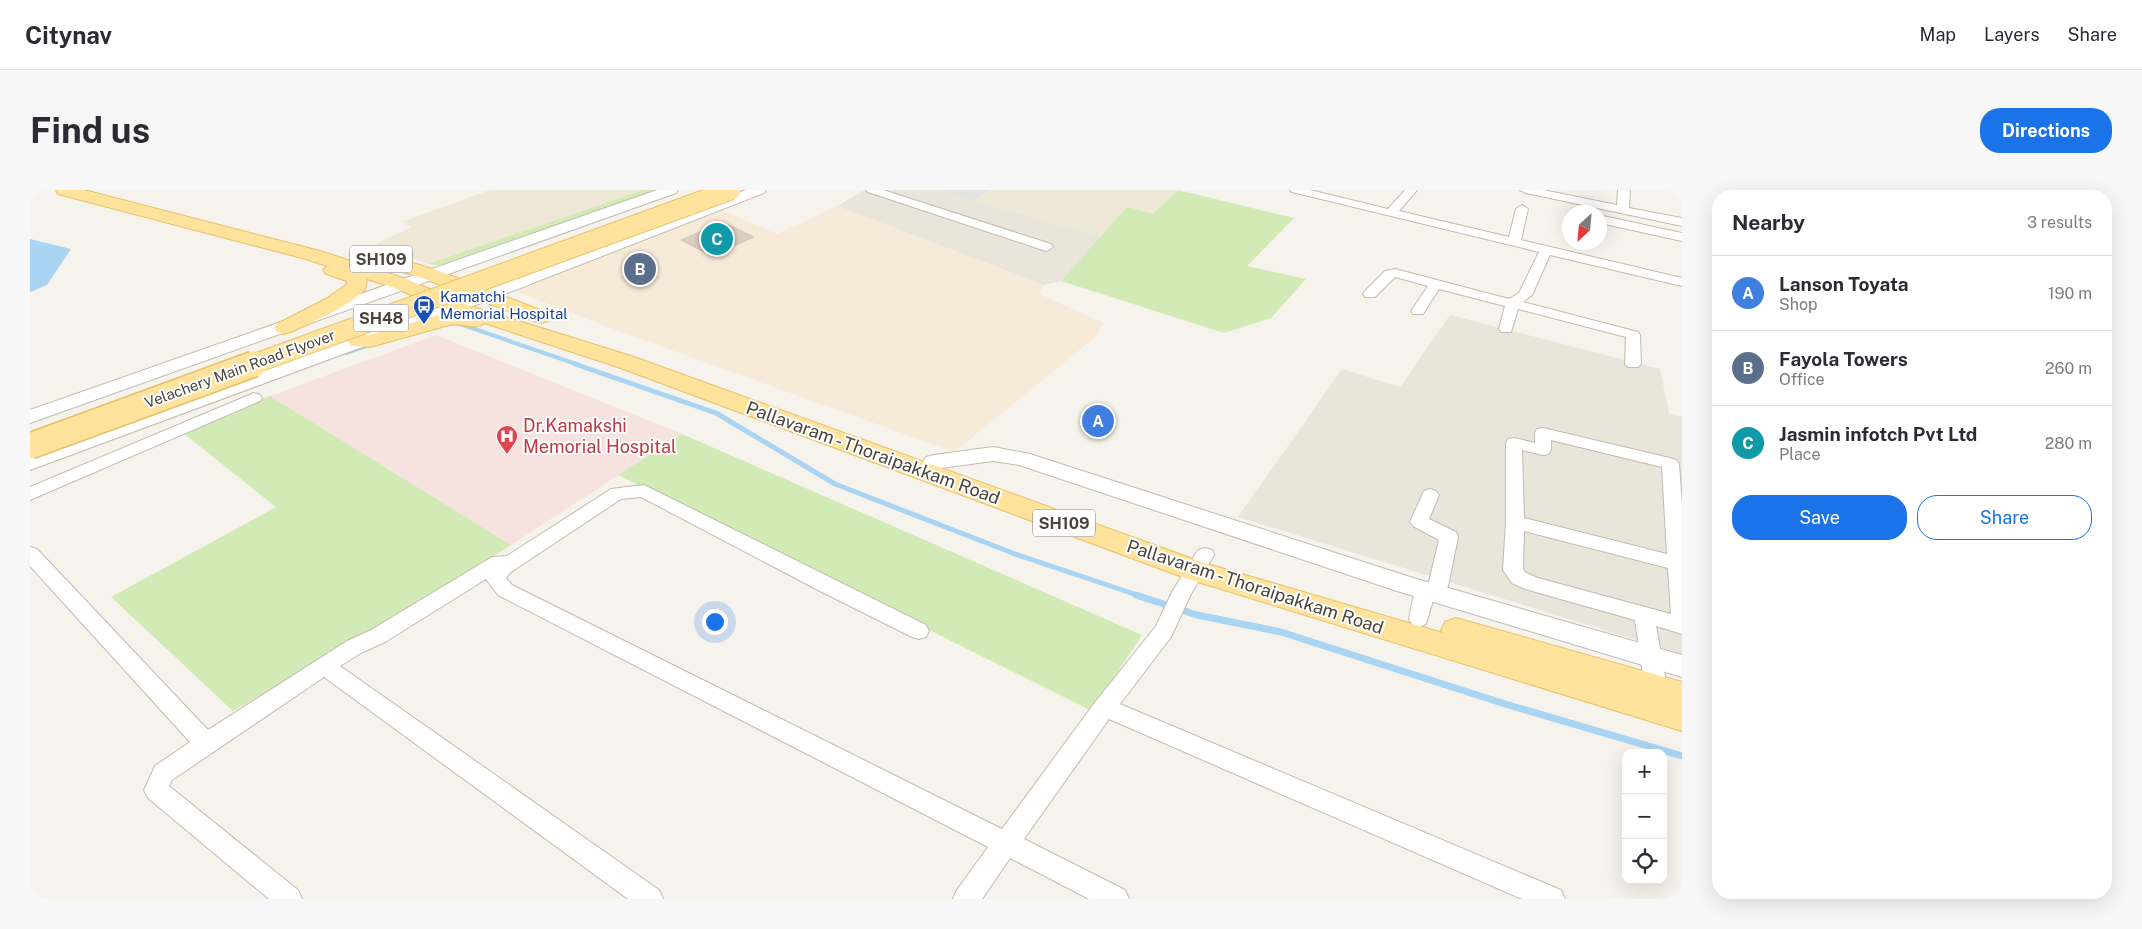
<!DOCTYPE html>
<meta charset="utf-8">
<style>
:root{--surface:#fff;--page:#f7f7f7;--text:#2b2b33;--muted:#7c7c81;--line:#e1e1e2;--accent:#1a73e8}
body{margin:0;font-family:"Public Sans",sans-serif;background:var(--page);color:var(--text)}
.controls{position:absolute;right:15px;bottom:15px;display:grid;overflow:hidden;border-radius:10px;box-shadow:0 5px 20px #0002}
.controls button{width:45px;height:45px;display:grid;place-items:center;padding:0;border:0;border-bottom:1px solid var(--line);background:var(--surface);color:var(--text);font:25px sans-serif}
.compass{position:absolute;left:1532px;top:15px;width:45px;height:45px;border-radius:50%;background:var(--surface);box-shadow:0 5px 20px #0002;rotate:206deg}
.you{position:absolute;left:684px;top:431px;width:18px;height:18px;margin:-12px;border:4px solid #fff;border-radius:50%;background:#1a73e8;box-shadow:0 0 0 8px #1a73e833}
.badge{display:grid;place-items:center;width:32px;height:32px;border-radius:50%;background:var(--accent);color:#fff;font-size:16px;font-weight:700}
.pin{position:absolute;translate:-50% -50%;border:2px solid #fff;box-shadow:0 1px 5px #0006}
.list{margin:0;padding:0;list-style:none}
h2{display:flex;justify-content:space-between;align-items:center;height:65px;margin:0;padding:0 20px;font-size:21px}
h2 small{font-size:16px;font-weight:400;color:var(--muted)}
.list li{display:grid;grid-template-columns:32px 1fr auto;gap:15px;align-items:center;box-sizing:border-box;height:75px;padding:0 20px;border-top:1px solid var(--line)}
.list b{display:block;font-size:19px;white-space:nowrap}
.list p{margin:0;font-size:16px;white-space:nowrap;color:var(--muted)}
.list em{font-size:16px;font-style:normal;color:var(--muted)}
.actions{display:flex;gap:10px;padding:15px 20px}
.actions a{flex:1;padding:11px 0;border:1px solid var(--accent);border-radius:20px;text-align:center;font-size:18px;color:var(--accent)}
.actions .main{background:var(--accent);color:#fff}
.icon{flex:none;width:28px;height:28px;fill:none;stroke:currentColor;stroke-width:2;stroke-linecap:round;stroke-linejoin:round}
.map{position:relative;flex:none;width:1652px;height:709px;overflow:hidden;border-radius:20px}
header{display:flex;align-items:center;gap:30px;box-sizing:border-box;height:70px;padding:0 25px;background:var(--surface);border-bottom:1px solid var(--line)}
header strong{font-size:24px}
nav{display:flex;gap:28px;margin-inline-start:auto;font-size:18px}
.intro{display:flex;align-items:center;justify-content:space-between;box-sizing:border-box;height:120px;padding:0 30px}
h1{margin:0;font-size:35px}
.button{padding:12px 22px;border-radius:20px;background:var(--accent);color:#fff;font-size:18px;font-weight:700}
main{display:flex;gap:30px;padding:0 30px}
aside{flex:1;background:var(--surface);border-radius:20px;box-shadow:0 5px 20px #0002}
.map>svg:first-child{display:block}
</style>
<header>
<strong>Citynav</strong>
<nav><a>Map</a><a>Layers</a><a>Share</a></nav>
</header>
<div class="intro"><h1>Find us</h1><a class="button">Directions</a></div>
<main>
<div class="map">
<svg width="1652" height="709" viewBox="0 0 1652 709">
<rect width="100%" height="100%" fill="#f6f3ec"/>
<path fill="#eae5da" d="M 835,0 L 908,0 L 1072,47 L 1031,91 L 1014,95 L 807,16 Z
M 1420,125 L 1630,179 L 1639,223 L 1652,227 L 1652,464 L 1208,327 L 1312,179 L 1370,197 Z"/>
<path fill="#f7ead8" d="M 807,16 L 1014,95 L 1009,104 L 1074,133 L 1063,149 L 924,262 L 575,136 L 482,100 L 688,18 L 747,44 Z"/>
<path fill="#efe8d6" d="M 460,0 L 613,0 L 398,74 L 346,54 L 381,37 L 372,32 Z
M 908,0 L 1148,0 L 1123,24 L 1072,47 Z"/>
<path fill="#f6e3e0" d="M 406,145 L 652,244 L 481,355 L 240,206 Z"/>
<path fill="#d2eab5" d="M 613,0 L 631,0 L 409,75 L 398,74 Z
M 1148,0 L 1264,28 L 1217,76 L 1276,89 L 1241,128 L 1194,143 L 1031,91 L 1097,17 L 1123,24 Z
M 240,206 L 481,355 L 377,420 L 203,521 L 81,407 L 246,317 L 153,243 Z
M 652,244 L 1112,445 L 1062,521 L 588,285 Z"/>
<path fill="#e5e3e0" d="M 908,0 L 961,0 L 943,11 Z"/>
<path fill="#a9d4f2" d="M 0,49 L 41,59 L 17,95 L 0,102 Z"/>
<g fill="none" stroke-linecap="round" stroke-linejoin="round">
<path stroke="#a9d4f2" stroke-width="4" d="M 430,134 L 549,175
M 316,163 L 339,155"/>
<path stroke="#a9d4f2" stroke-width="5" d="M 545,174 L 686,223 L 805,294 L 985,364 L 1110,406"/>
<path stroke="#a9d4f2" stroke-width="7" d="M 1106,405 L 1167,425 L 1251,442 L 1472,513 L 1652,566"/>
</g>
<path fill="#d8cfc1" stroke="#d3c7b4" d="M 693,32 L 724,47 L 682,66 L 651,50 Z"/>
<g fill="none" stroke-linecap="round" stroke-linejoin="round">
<g stroke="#c2bbae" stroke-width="2">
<path id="minor" d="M 836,0 L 853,0 L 1021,54 L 1023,57 L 1017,61 L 1013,60 L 838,2 Z
M 1260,0 L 1280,0 L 1358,19 L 1375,0 L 1387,0 L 1369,21 L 1479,47 L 1486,19 L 1492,15 L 1498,19 L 1491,50 L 1652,88 L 1652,96 L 1520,65 L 1502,105 L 1493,112 L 1608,142 L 1610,145 L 1611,174 L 1608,177 L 1598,177 L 1595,174 L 1596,147 L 1488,119 L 1481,142 L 1471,142 L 1469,139 L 1475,116 L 1409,99 L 1393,124 L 1383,124 L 1381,121 L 1398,96 L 1365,87 L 1345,107 L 1335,107 L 1333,104 L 1335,101 L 1355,81 L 1365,79 L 1479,109 L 1489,103 L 1509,62 L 1262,2 Z
M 1490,0 L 1513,0 L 1587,15 L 1588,0 L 1600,0 L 1599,18 L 1652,28 L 1652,36 L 1496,3 Z
M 1573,26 L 1652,43 L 1652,51 L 1570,33 L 1570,27 Z
M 224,203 L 230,205 L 232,208 L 230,211 L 0,310 L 0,297 Z
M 1513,238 L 1640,268 L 1646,270 L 1649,274 L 1652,315 L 1652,444 L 1626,436 L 1637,498 L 1634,504 L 1626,507 L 1618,504 L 1615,498 L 1605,430 L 1495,399 L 1482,393 L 1473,380 L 1476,332 L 1476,253 L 1478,249 L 1484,248 L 1505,253 L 1505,243 L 1507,239 ZM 1521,250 L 1632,277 L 1637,364 L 1494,328 L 1492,260 L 1513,265 L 1519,264 L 1521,260 ZM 1494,341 L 1638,378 L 1641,424 L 1508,388 L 1496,383 L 1493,379 Z
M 614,295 L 896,435 L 899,441 L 896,447 L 889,449 L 882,447 L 786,399 L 611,307 L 591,309 L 481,382 L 476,388 L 482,395 L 972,639 L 1063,515 L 1126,436 L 1142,402 L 1168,360 L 1175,358 L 1182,360 L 1184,365 L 1161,404 L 1141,447 L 1090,514 L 1531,700 L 1535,709 L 1492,709 L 1079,529 L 994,649 L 1095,700 L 1099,709 L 1059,709 L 980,668 L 952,709 L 923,709 L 927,700 L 958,657 L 468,405 L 456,389 L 355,452 L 331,463 L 310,476 L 629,700 L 633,709 L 598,709 L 294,487 L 142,590 L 139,596 L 268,700 L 272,709 L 239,709 L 118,608 L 114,600 L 125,576 L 160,552 L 0,376 L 0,357 L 7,359 L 178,540 L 317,451 L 341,440 L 462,367 L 477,366 L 581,299 Z
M 1400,299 L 1406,301 L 1409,305 L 1399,329 L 1426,342 L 1428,347 L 1418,396 L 1415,401 L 1404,407 L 1396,434 L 1389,437 L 1382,434 L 1379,429 C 1383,410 1381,402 1399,392 L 1409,350 L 1383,336 L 1380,332 L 1394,301 Z"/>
</g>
<g stroke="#c2bbae" stroke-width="2">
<path id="tertiary" d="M 627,0 L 648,0 L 646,3 L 0,233 L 0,220 Z
M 716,0 L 736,0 L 734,3 L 462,109 L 0,280 L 0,265 L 450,101 Z
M 963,257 L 1000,264 L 1380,387 L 1652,465 L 1652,487 L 1367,401 L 989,275 L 963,271 L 904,279 L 896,277 L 893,272 L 896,267 L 904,265 Z"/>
</g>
<g stroke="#e6c16a" stroke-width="2">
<path id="primary" d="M 26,0 L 54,0 L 290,61 L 379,90 L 431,113 L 604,167 L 1174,373 L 1413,443 L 1411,440 L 1415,432 L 1426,428 L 1652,492 L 1652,541 L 1155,388 L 588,177 L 454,133 C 444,141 431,132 419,135 L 340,157 L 321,156 L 318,151 L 321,146 L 339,145 L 420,122 L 365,98 L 337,89 C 336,93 337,97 334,100 C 320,117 281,132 261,142 L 254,144 L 247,142 L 244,138 L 247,134 L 296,109 L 316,95 L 317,91 L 296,84 L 293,80 L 297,76 L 276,69 L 28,4 Z
M 354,64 L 409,81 L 518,123 L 521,127 L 518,131 L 511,133 L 504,131 L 395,89 L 347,74 L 345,70 L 347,66 Z"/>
</g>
<use href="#minor" fill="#fff" fill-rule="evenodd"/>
<use href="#tertiary" fill="#fff" fill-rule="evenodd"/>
<use href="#primary" fill="#ffe39c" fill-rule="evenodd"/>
<g stroke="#e6c16a" stroke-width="21" stroke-linecap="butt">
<path id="primary-bridge-far1" d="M 221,175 L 701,0"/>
</g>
<g stroke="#e6c16a" stroke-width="28" stroke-linecap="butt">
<path id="primary-bridge" d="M 0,256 L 224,174"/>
</g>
<use href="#primary-bridge-far1" stroke="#ffe39c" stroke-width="19"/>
<use href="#primary-bridge" stroke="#ffe39c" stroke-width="25"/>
</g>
<defs>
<g id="bus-pin" transform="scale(1.125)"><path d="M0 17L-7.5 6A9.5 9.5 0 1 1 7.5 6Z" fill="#1a4fb4" stroke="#fff"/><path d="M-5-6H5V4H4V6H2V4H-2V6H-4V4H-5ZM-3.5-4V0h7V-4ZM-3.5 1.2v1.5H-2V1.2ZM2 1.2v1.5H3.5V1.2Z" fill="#fff"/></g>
<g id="hospital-pin" transform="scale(1.125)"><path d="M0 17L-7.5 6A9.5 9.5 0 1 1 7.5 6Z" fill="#e0444e" stroke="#fff"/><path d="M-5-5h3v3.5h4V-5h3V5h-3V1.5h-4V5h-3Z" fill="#fff"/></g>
</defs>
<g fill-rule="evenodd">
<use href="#bus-pin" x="394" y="116"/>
<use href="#hospital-pin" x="477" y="246"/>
</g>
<g text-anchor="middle" stroke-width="4" stroke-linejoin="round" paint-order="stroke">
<g font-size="15" fill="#164399" stroke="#fff" text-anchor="start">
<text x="410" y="112">Kamatchi<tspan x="410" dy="17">Memorial Hospital</tspan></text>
</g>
<g font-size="15" fill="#4b4439" stroke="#fff">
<text transform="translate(210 179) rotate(-20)" y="5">Velachery Main Road Flyover</text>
</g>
<g fill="#fff" stroke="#817c74" stroke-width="1">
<rect x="320" y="55.5" width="62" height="27" rx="4"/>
<rect x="323.5" y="114.5" width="55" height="27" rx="4"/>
<rect x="1003" y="319.5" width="62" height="27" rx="4"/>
</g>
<g font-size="16" font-weight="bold" fill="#4b4439">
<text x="351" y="75">SH109</text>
<text x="351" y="134">SH48</text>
<text x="1034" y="339">SH109</text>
</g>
<g font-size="18" fill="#be3a42" stroke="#fff" text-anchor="start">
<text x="493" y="242">Dr.Kamakshi<tspan x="493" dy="21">Memorial Hospital</tspan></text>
</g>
<g font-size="18" fill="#4b4439" stroke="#fff">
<text transform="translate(843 263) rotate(20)" y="6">Pallavaram - Thoraipakkam Road</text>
<text transform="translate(1225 397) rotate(18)" y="6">Pallavaram - Thoraipakkam Road</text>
</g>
</g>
</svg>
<div class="controls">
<button>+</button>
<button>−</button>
<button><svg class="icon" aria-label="locate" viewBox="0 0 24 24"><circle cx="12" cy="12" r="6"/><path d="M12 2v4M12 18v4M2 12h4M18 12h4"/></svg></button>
</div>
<svg class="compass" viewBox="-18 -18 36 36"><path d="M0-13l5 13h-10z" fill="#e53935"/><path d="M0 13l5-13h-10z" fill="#7c7c81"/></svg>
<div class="you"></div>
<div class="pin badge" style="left:1068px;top:231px;background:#3f7fe0">A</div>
<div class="pin badge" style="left:610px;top:79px;background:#5c6f8a">B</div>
<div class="pin badge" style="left:687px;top:49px;background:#0f9aa8">C</div>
</div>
<aside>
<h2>Nearby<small>3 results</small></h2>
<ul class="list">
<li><span class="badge" style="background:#3f7fe0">A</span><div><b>Lanson Toyata</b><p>Shop</p></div><em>190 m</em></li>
<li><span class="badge" style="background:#5c6f8a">B</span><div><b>Fayola Towers</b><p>Office</p></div><em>260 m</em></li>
<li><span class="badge" style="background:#0f9aa8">C</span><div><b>Jasmin infotch Pvt Ltd</b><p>Place</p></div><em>280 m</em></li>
</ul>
<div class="actions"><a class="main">Save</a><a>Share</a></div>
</aside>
</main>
